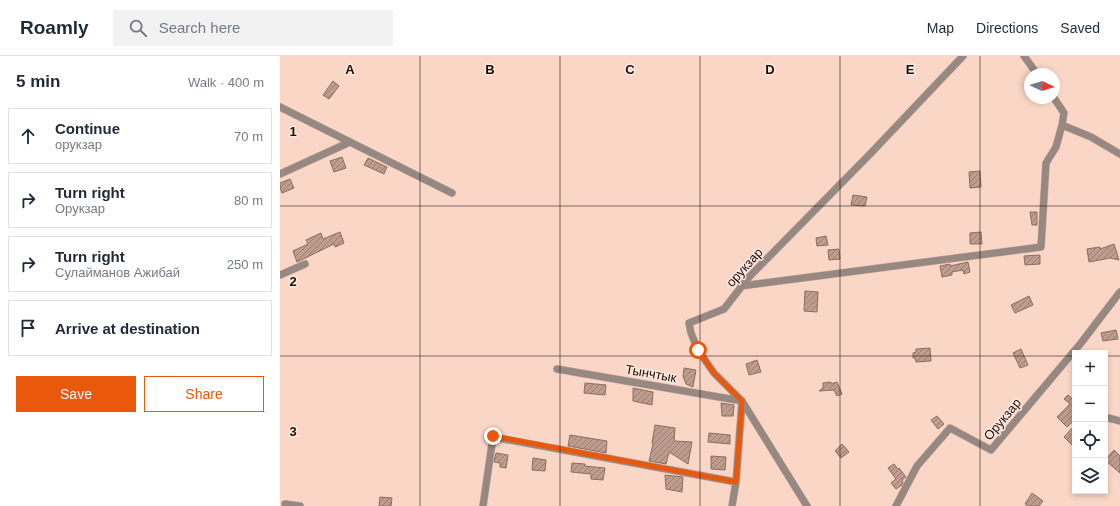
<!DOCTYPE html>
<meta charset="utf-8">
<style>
:root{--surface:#fff;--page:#f2f2f3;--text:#1f2937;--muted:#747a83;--line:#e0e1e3;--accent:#ea580c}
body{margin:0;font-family:Arial,sans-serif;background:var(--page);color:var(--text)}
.controls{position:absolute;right:12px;bottom:12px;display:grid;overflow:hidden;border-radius:0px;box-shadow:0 2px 6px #0003}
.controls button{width:36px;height:36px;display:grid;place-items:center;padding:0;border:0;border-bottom:1px solid var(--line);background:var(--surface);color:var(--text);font:20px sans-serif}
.compass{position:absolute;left:744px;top:12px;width:36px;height:36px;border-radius:50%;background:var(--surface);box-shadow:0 2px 6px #0003;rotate:94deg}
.stop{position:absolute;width:12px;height:12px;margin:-9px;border:3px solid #ea580c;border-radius:50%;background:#fff}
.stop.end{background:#ea580c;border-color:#fff;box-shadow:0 1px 4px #0008}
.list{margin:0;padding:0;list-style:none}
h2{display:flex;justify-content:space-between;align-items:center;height:52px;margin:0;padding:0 16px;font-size:17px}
h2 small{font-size:13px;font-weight:400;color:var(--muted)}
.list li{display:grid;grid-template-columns:26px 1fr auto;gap:12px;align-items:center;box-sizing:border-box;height:56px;margin:0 8px 8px;padding:0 8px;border:1px solid var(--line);border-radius:0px}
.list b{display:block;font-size:15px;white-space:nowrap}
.list p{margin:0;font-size:13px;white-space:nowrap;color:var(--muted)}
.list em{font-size:13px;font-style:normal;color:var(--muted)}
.actions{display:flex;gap:8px;padding:12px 16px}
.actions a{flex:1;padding:9px 0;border:1px solid var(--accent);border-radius:0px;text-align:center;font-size:14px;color:var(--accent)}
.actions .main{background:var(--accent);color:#fff}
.icon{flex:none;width:22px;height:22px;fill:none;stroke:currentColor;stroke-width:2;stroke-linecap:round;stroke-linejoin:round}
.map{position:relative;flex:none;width:840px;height:450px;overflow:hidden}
header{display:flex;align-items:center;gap:24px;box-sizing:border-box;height:56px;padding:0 20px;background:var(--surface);border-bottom:1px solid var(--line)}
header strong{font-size:19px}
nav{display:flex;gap:22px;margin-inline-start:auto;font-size:14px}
.search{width:280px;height:36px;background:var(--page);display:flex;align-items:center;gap:10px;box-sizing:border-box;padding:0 14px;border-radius:0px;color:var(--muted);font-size:15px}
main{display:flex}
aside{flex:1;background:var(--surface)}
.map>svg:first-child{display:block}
</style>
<header>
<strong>Roamly</strong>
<div class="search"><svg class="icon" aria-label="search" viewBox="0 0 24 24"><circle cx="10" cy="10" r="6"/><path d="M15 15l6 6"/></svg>Search here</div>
<nav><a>Map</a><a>Directions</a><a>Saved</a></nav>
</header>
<main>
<aside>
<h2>5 min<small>Walk · 400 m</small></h2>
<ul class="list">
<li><svg class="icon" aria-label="ahead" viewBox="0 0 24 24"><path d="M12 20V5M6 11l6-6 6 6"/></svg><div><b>Continue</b><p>орукзар</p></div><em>70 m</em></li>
<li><svg class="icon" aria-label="right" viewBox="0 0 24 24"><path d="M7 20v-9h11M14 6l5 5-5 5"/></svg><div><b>Turn right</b><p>Орукзар</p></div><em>80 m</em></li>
<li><svg class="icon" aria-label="right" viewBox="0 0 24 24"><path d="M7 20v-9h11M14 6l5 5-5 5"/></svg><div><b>Turn right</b><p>Сулайманов Ажибай</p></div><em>250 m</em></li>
<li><svg class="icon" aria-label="arrive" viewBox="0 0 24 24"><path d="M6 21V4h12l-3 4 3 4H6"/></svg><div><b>Arrive at destination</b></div></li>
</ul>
<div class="actions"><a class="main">Save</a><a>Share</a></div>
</aside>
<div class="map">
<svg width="840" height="450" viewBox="0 0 840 450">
<defs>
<pattern id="building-hatch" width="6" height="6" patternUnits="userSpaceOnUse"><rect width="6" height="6" fill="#be9c8e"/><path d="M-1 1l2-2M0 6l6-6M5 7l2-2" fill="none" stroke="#9a7e72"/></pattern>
</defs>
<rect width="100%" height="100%" fill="#fad6c7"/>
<path fill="url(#building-hatch)" stroke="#8c6d60" d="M 53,25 L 59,30 L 49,43 L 43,39 Z
M 62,101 L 66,112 L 54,116 L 50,105 Z
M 88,102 L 107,111 L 104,118 L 84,109 Z
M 700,115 L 701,131 L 690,132 L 689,116 Z
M 10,123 L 14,132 L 2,137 L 0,132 L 0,127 Z
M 573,139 L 587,141 L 585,150 L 571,149 Z
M 750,156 L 757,156 L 757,169 L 752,169 Z
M 60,176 L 64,187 L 55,191 L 54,188 L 17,206 L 13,195 L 28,188 L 26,184 L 41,177 L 43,183 Z
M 701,176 L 702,188 L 690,188 L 690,177 Z
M 546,180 L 548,189 L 537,190 L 536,182 Z
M 834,188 L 839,204 L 830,202 L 809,206 L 807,193 L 820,191 L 820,193 Z
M 559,193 L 560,203 L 549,204 L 548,194 Z
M 760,199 L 760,208 L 745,209 L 744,200 Z
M 688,206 L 690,216 L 684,218 L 683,214 L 672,216 L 672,219 L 662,221 L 660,210 L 670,208 L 670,210 Z
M 525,235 L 538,236 L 537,256 L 524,255 Z
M 749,240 L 753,249 L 735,257 L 731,249 Z
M 836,274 L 838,283 L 823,285 L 821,277 Z
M 650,292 L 651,305 L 636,306 L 635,302 L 633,302 L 633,297 L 636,296 L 636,293 Z
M 741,293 L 748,309 L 740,312 L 733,297 Z
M 477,304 L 481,316 L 469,319 L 466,308 Z
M 404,312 L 416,314 L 413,331 L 406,328 L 403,320 Z
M 551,326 L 551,328 L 557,326 L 562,338 L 557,340 L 554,334 L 539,335 L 543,332 L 543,327 Z
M 305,327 L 326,329 L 325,339 L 304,337 Z
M 353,332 L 373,336 L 372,349 L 353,345 Z
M 788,339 L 794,344 L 795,343 L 795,363 L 787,371 L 777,361 L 790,348 L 784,343 Z
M 441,347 L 454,349 L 453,360 L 442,360 Z
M 657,360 L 664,368 L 658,373 L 651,364 Z
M 375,369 L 395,372 L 394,385 L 412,386 L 408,408 L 389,396 L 386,408 L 369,405 L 373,388 L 372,387 Z
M 795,369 L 795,392 L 784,381 Z
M 429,377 L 450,379 L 450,388 L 428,386 Z
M 290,379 L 327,385 L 326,397 L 288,390 Z
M 562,388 L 569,396 L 561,402 L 555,395 Z
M 834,394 L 840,400 L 840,417 L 825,404 Z
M 216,397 L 228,399 L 226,412 L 220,411 L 220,407 L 214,406 Z
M 431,400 L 446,401 L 445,414 L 431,413 Z
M 253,402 L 266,404 L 265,415 L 252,414 Z
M 292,407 L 305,408 L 305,410 L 325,412 L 323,424 L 311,423 L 311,418 L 291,416 Z
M 614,408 L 618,413 L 619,412 L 626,421 L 622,424 L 623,426 L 622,429 L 616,433 L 611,427 L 616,423 L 608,412 Z
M 385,419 L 403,421 L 402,436 L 386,433 Z
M 752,437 L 763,445 L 759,450 L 748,450 L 745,448 Z
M 100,441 L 112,442 L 111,450 L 99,450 Z"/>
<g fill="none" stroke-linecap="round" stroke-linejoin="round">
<g stroke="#d2b2a5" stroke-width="8">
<path id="minor" d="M 744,0 L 757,18
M 774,42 L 784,57 L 782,69
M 0,51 L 172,137
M 0,118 L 70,86
M 0,219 L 25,208
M 461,230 L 761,191 L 766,107 L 776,91 L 782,69 L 811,81 L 840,98
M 277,313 L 462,345
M 825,361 L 840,365
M 5,448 L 20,450
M 203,450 L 213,381 L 456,426
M 452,450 L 456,426 L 462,345
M 527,450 L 462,345 L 434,317 L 418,294 L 411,277 L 409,267 L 444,253 L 469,221 L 591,97 L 683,0
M 616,450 L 637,410 L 670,372 L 711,394 L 801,287 L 840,236"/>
</g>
<use href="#minor" stroke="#978881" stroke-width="7"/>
</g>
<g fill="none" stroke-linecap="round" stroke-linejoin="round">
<path stroke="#ea580c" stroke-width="5" d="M 213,380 L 456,426 L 462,345 L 434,317 L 418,294"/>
</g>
<path fill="none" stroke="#1a0e09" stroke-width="1" stroke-opacity="0.55" d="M 140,0 L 140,450M 280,0 L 280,450M 420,0 L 420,450M 560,0 L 560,450M 700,0 L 700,450M 0,150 L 840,150M 0,300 L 795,300M 825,300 L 840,300"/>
<g text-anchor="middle" stroke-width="3" stroke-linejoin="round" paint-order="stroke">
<g font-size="13" fill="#1a0e09" stroke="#fde7de">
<text transform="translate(464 211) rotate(-48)" y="5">орукзар</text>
<text transform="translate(371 317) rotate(10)" y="5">Тынчтык</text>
<text transform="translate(722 363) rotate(-50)" y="5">Орукзар</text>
</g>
</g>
<g font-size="13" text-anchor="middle" font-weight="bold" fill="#1a0e09" stroke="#fde7de" stroke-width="3" stroke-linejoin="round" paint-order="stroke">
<text x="70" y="18">A</text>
<text x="210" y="18">B</text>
<text x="350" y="18">C</text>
<text x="490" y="18">D</text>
<text x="630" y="18">E</text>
<text x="13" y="80">1</text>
<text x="13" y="230">2</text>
<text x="13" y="380">3</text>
</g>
</svg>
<div class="controls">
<button>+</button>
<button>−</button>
<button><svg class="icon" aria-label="locate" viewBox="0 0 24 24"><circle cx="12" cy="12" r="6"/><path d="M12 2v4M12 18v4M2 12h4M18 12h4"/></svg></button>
<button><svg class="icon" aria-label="layers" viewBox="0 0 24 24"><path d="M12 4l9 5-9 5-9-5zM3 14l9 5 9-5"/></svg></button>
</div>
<svg class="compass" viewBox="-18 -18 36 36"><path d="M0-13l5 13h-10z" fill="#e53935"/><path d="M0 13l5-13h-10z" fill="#747a83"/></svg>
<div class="stop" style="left:418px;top:294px"></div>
<div class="stop end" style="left:213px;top:380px"></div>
</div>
</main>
